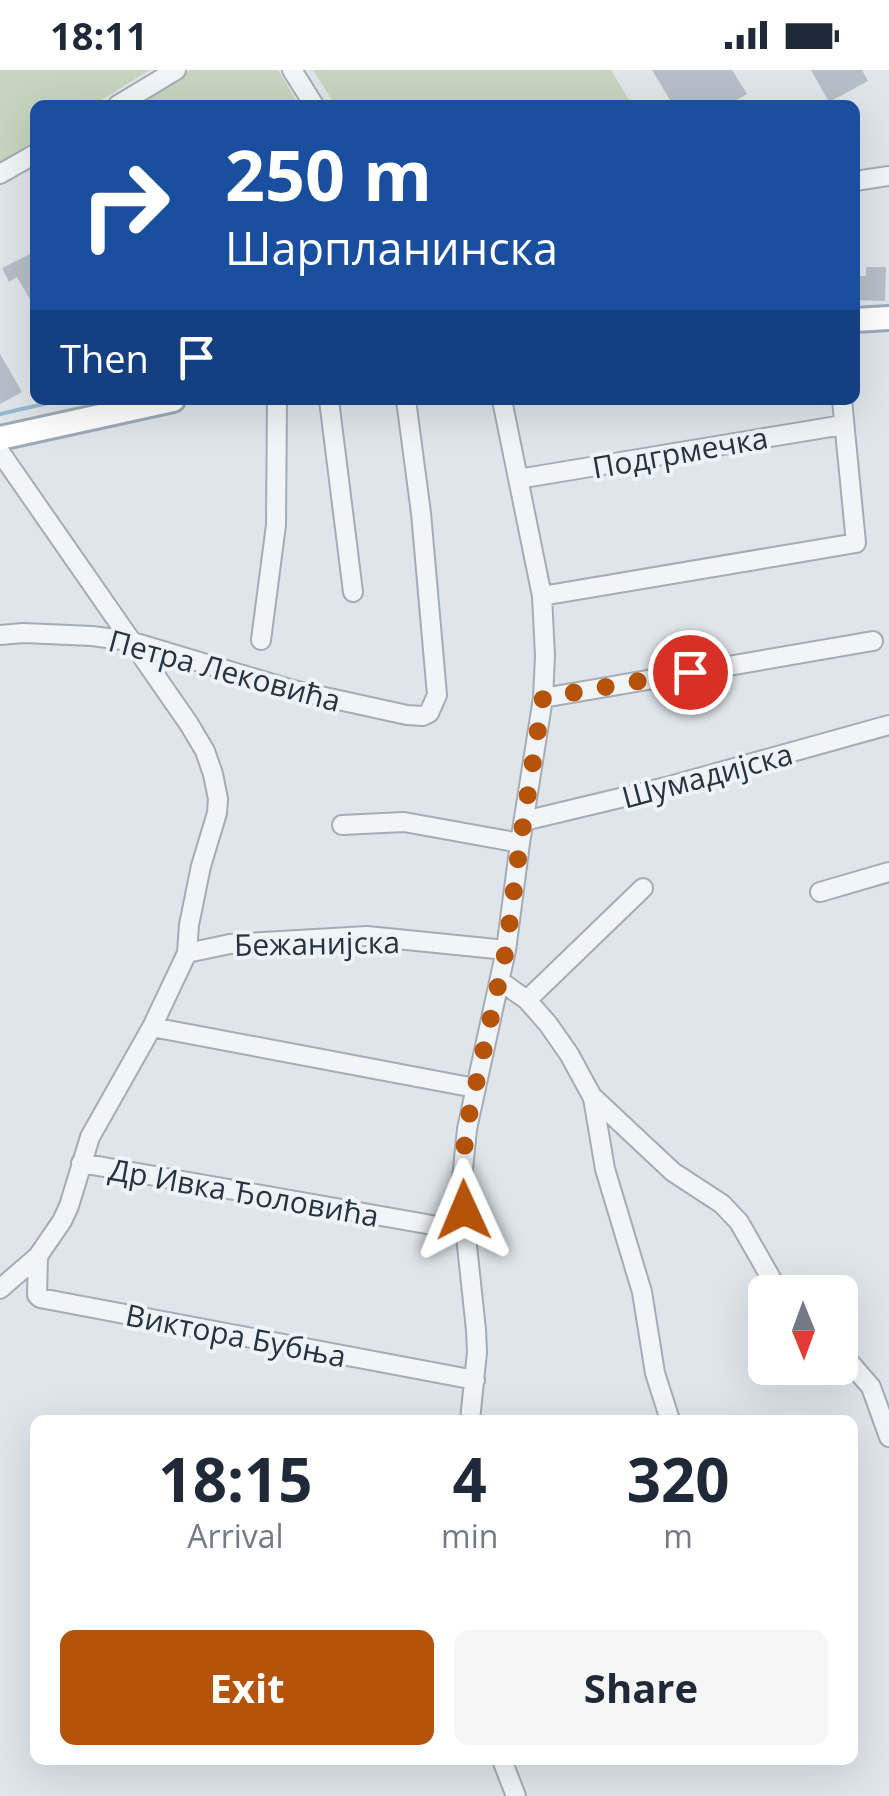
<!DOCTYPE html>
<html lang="en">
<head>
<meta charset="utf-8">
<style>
  :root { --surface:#fff; --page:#f6f6f7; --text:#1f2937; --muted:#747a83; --accent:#b45309 }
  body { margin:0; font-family:"Open Sans",sans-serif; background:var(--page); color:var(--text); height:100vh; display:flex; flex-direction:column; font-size:38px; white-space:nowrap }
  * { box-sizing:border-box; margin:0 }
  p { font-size:32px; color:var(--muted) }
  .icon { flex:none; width:55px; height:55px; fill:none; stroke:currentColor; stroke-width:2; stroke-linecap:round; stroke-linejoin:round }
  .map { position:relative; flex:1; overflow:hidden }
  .drawer { position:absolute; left:30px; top:1345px; width:828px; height:350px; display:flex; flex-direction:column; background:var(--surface); border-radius:15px; box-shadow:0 10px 40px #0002 }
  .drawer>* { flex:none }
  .hud { position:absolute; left:30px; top:30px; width:830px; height:305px; border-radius:15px; box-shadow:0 10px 40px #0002; background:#1a4fa0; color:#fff; overflow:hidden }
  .needle { width:65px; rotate:179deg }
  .buttons { position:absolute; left:748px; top:1205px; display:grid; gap:20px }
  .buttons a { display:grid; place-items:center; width:110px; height:110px; border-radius:15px; background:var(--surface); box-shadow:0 10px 40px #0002; font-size:50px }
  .pin { position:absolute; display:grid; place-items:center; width:85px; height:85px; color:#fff; margin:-42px; border:5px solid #fff; border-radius:50%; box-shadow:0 2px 10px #0007 }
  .me { position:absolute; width:110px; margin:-55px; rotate:359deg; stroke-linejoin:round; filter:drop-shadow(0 0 8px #0008) }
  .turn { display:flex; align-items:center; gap:35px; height:210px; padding:0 30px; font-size:45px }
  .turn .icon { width:130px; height:130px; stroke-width:2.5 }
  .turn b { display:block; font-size:70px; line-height:85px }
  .then { display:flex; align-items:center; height:95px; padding:0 30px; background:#0003; gap:20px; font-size:38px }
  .eta { display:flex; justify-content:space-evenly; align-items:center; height:170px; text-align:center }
  .eta b { font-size:60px; font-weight:700; line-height:70px }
  .action { display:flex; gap:20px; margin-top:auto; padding:20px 30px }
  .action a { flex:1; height:115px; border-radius:15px; background:var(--accent); color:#fff; font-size:40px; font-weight:700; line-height:115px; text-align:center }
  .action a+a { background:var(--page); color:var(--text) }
  .status { display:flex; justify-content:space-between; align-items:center; height:70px; padding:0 50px; background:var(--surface); direction:ltr }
  .status svg { height:28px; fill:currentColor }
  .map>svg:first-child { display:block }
  .green { fill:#c7d4bf }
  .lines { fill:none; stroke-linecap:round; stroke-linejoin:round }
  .stream { stroke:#97b8cd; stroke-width:4 }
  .building { fill:#b6bec7 }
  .minor-casing { stroke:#a4acb4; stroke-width:22 }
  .major-casing { stroke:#9daab7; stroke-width:28 }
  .minor { stroke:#f2f5f8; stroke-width:18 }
  .major { stroke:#fff; stroke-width:22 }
  .route { stroke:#b45309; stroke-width:18; stroke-dasharray:0 32.4 }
  .labels { text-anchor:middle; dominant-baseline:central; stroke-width:8; stroke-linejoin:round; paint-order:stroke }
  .street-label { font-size:30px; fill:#263442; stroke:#eff3f7 }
</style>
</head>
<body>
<div class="status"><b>18:11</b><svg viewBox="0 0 49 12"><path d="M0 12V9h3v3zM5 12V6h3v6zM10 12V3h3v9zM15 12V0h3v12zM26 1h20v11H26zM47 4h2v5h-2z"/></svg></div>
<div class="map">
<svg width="889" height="1726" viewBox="0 0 889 1726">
  <rect width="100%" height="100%" fill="#dfe5ea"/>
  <path class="green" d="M0 0H150L93 35H35V71L0 92Z
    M190 0H278L299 35H131Z
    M313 0H611L632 35H335Z"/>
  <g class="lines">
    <path class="stream" d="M0 344 61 330"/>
  </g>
  <path class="building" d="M652 0H732L747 24 728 35H673Z
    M811 0H862L868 11 829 32Z
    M30 184 35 193V238L17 207 9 212 2 198Z
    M866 197H886L885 231 855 230V206H866Z
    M0 284 22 322 0 334Z"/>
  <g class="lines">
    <defs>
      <path id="minor" d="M292 0 314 35
        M118 35 176 0
        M0 104 35 84
        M855 111 889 106
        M329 330 353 522
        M0 382 189 654 205 681 213 704 218 729 217 743 201 796 189 855 187 883 152 957 90 1067 69 1136 62 1151 38 1186 0 1219
        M518 409 843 355
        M542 526 856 473 842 330
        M0 565 23 563 92 566 130 571 293 620 407 645 423 646 429 643 437 625 421 443 406 330
        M261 570 276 455 277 330
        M543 628 873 571
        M524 751 666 717 889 655
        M342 755 404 752 520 773
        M820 822 889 802
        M187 883 230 874 367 866 506 880
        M500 911 527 930 548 954 569 984 593 1028 605 1099 642 1222 655 1303 670 1350
        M527 930 643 818
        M152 957 475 1018
        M594 1028 673 1102 722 1134 739 1152 779 1222
        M81 1093 466 1161
        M38 1186 37 1225 40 1228 475 1310
        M840 1281 871 1317 889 1367
        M470 1350 477 1282 476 1260 461 1119 467 1059 506 880 520 773 543 628 545 586 542 526 502 330
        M502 1690 516 1726"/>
      <path id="major" d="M855 250 889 248
        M0 368 173 330"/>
    </defs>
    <use href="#minor" class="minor-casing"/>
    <use href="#major" class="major-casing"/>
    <use href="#minor" class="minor"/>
    <use href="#major" class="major"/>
  </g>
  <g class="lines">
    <path class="route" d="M464 1140 461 1118 466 1059 506 880 520 774 543 628 690 602"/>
  </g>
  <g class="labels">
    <g class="street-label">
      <text transform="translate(680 382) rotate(-10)">Подгрмечка</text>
      <text transform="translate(225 600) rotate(15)">Петра Лековића</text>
      <text transform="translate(707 705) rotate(-15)">Шумадијска</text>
      <text transform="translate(317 873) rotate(-1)">Бежанијска</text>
      <text transform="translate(244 1122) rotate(10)">Др Ивка Ђоловића</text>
      <text transform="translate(236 1265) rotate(11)">Виктора Бубња</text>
    </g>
  </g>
</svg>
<div class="buttons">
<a><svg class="needle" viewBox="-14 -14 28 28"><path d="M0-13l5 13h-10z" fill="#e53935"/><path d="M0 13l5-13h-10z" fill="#747a83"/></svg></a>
</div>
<div class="pin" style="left:690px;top:602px;background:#d93025"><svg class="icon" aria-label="arrive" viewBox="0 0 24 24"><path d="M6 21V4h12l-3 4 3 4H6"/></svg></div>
<svg class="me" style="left:464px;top:1140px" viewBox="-20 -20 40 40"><path d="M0-17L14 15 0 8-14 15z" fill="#b45309" stroke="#fff" stroke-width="4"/></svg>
<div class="hud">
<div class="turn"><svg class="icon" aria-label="right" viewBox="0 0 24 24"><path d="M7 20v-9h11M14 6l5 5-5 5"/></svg><div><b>250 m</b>Шарпланинска</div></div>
<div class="then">Then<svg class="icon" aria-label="arrive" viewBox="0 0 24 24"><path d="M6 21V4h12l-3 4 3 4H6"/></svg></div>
</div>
<section class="drawer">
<div class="eta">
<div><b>18:15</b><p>Arrival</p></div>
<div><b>4</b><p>min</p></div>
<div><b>320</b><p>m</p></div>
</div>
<div class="action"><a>Exit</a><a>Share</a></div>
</section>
</div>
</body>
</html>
